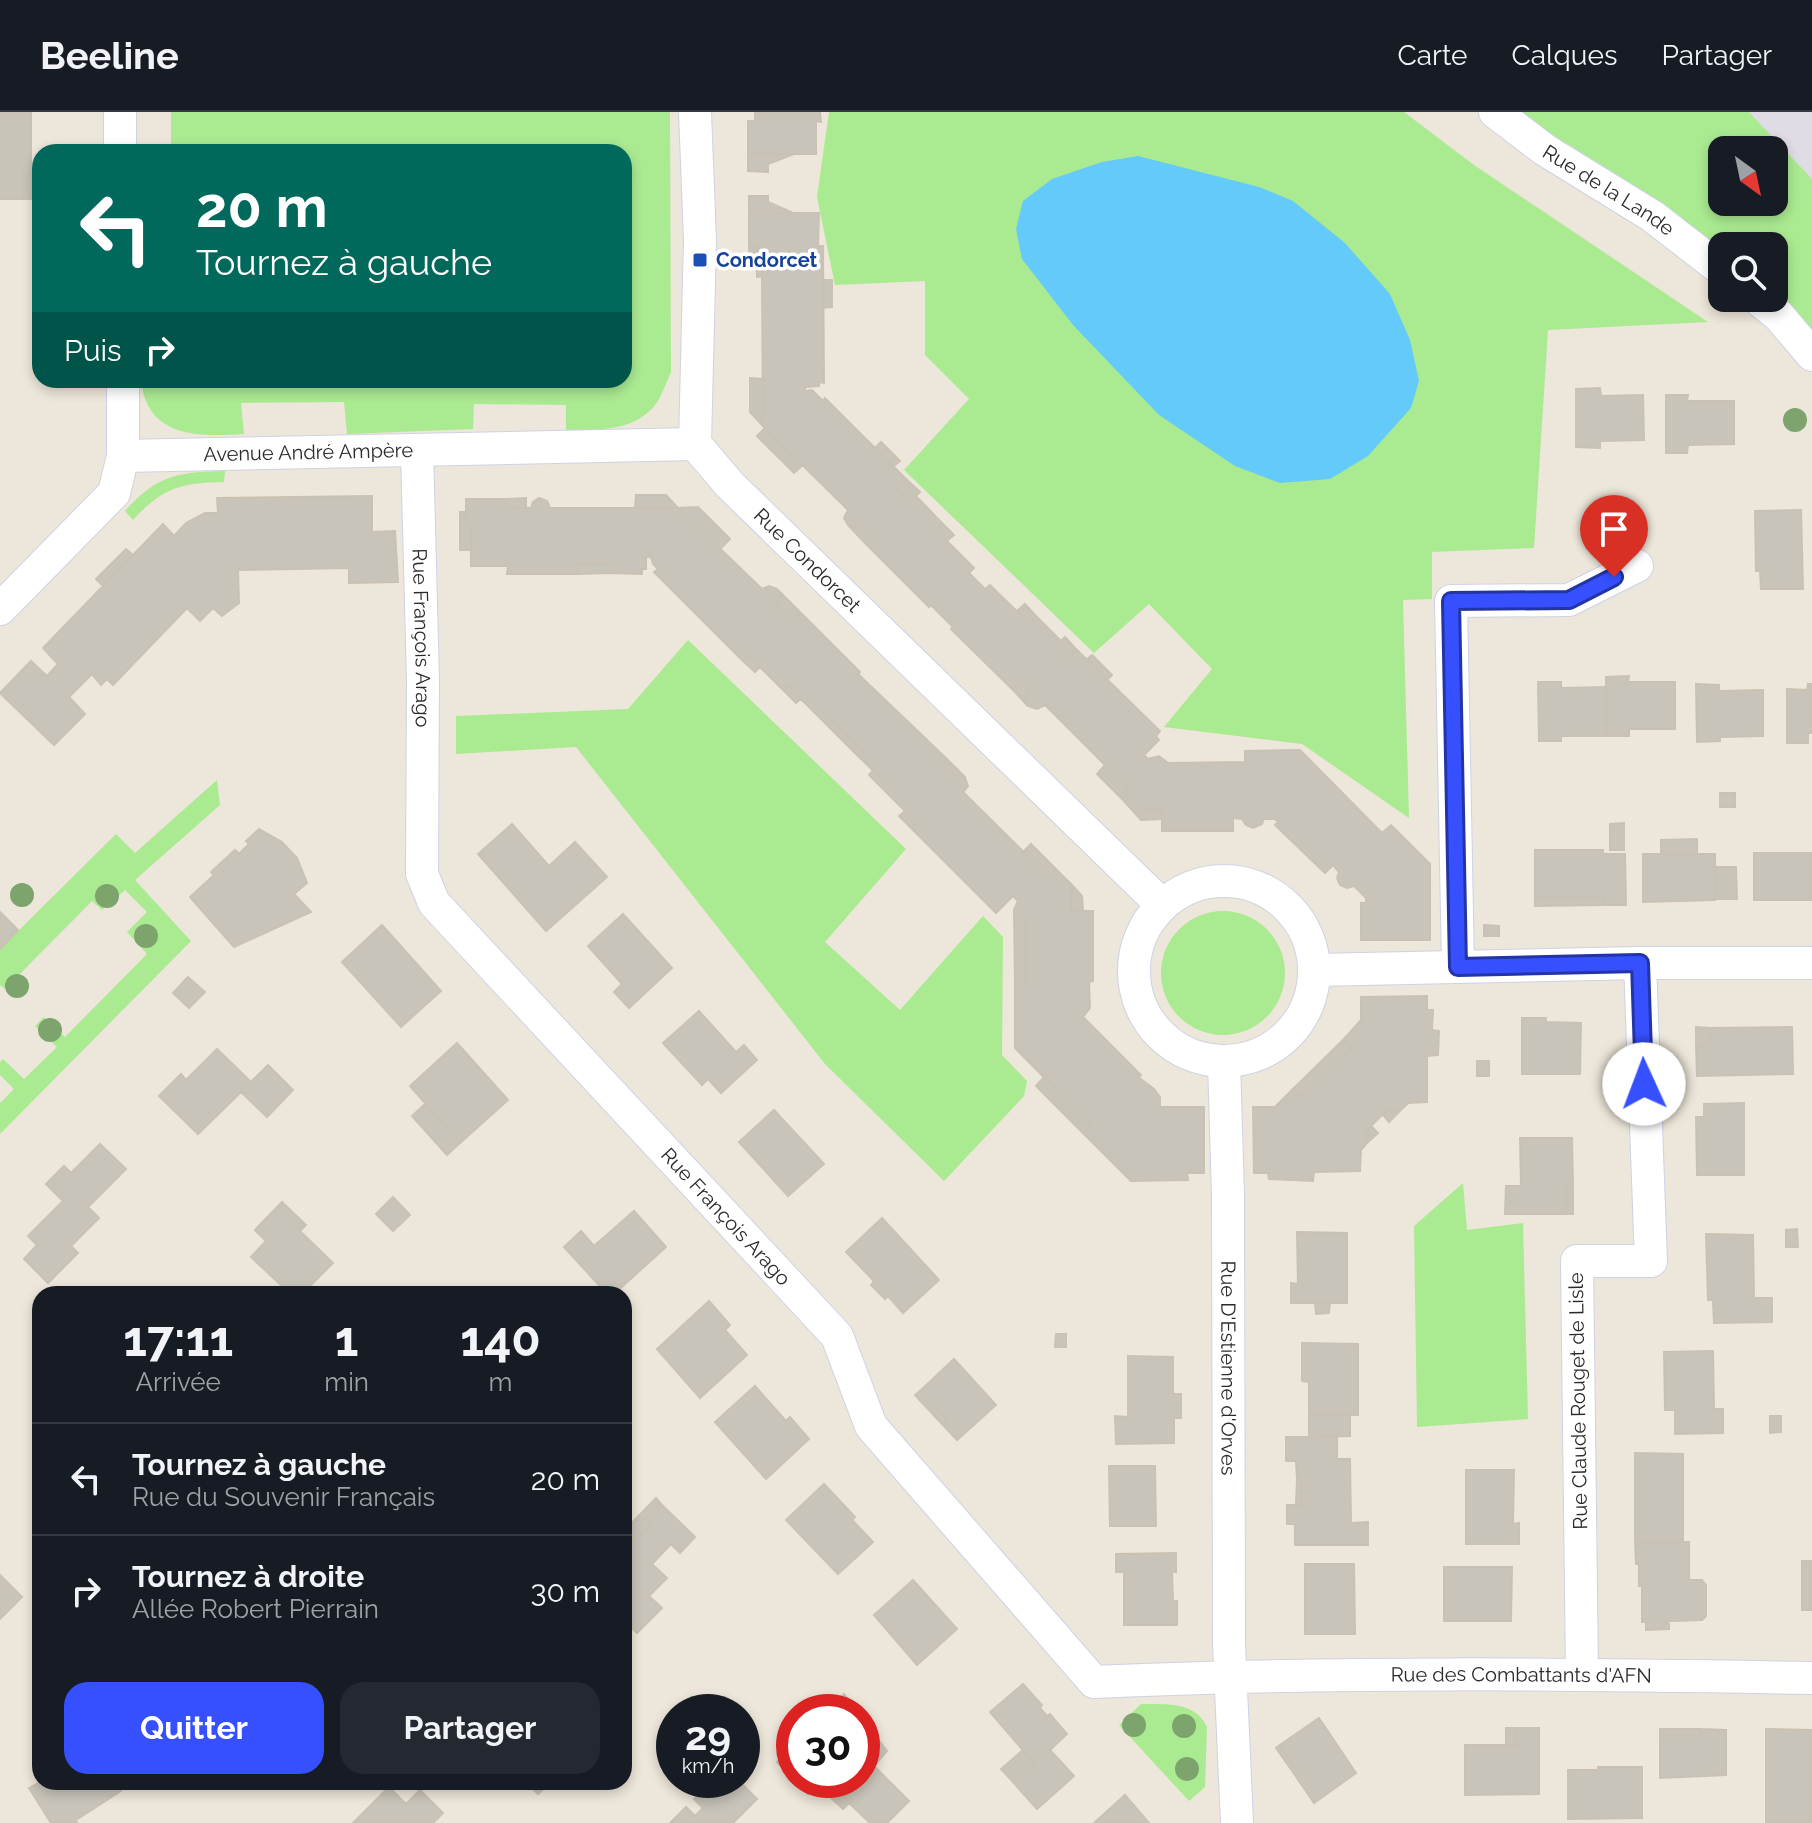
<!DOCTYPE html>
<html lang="fr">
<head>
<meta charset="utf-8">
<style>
  :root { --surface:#171b24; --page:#242831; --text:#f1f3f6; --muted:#9ea1a6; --line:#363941; --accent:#3650ff }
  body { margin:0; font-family:Raleway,sans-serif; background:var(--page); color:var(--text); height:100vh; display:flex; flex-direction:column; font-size:30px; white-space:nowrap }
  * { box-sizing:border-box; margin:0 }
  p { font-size:26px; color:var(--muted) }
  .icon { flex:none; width:44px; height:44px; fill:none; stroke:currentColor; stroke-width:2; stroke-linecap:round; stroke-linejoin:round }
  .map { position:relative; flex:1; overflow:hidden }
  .side { position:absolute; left:32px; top:1174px; width:600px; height:504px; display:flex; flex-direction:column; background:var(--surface); border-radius:24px; box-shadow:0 4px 12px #0003 }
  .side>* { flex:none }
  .hud { position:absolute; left:32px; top:32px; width:600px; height:244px; border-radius:24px; box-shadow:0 4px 12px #0003; background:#00695c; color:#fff; overflow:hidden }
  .needle { width:52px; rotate:147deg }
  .fabs { position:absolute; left:1708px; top:24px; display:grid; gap:16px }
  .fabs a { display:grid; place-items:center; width:80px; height:80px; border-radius:16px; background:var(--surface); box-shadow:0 4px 12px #0003; font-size:40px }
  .speed { position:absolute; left:656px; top:1582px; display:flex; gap:16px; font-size:40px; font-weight:700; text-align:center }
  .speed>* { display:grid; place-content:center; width:104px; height:104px; border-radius:50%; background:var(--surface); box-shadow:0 4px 12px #0003; line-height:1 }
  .speed small { font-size:20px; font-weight:400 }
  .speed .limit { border:12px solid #d22; background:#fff; color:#111 }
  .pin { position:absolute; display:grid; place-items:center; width:68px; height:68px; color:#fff; margin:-82px -34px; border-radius:50% 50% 50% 0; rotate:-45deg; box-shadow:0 0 8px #0007 }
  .pin .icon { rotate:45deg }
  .me { position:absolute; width:88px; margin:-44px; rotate:358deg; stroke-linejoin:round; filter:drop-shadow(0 0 6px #0008) }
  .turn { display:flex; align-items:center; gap:28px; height:168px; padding:0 32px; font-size:36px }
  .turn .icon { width:104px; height:104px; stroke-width:2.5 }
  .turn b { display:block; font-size:56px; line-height:68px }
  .then { display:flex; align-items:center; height:76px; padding:0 32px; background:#0003; gap:16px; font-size:30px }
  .eta { display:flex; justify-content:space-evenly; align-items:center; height:136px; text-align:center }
  .eta b { font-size:48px; font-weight:700; line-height:56px }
  .button { display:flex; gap:16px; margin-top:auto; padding:16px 32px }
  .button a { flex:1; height:92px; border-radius:24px; background:var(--accent); color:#fff; font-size:32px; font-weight:700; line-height:92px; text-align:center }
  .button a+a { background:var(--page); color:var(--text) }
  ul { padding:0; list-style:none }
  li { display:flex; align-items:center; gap:24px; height:112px; padding:0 32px; border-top:2px solid var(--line) }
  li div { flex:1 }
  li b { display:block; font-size:30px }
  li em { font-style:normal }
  header { display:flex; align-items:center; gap:48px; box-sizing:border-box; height:112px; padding:0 40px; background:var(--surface); border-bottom:2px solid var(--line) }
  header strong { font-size:38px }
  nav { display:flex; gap:44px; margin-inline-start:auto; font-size:28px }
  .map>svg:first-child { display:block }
  .industrial { fill:#dfdce5 }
  .green { fill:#aaea91; fill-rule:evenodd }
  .water { fill:#63cafa }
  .building { fill:#c8c4b9; stroke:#c9c2b4; stroke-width:2 }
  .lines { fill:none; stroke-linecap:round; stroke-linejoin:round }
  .minor-casing { stroke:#cfd2e4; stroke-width:34 }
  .minor { stroke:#fff; stroke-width:32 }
  .tree { fill:#7da46d }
  .route-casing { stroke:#2334a6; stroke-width:20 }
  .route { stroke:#3650ff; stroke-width:14 }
  .transit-dot { fill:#1a4fb4; stroke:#fff; stroke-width:3 }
  .labels { text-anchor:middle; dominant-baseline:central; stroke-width:7; stroke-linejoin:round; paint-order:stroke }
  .street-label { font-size:20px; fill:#2a2a2a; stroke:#fff }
  .transit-label { font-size:20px; font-weight:bold; fill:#164399; stroke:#fff; text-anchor:start }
</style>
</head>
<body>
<header>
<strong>Beeline</strong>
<nav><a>Carte</a><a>Calques</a><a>Partager</a></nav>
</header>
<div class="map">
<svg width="1812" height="1711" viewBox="0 0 1812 1711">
  <rect width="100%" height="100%" fill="#ede6da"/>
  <path class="industrial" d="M1749 0H1812V67Z"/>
  <path class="green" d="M171 0H670L671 260C667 269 663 280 658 289 637 320 599 318 566 318V293L474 292 473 317 347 322 344 290 241 291 244 322C199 325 147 326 141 268H624V40H171Z
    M829 0H1404L1474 53 1708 210 1548 218 1534 436 1432 440V487L1403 488 1409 706 1302 632 1164 615 1212 557 1149 492 1094 541 904 358 969 287 925 243V169L835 173 817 85Z
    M1516 0H1749L1812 67V226L1774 186V134H1722V138L1668 95ZM1722 38H1774V90H1722Z
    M225 359 224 370C181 371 163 375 133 408L125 399C157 363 178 360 225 359Z
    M688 528 906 737 825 830 900 898 983 804 1003 825 1002 943 1027 969 1024 984 944 1069 825 952 576 635 456 642V604L628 597Z
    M217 668 220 693 135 768 191 829 0 1022V991L14 977 0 963V950L3 947 24 967 57 935 35 914 44 905 65 925 147 842 127 820 147 800 125 778 102 798 92 789 5 877 0 873V837L116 722 135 741Z
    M1161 861a62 62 0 1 1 124 0a62 62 0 1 1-124 0Z
    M1463 1071 1467 1118 1523 1111 1528 1307 1417 1315 1414 1114Z
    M1141 1592C1164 1592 1196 1589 1207 1615L1205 1675 1189 1689 1119 1613Z"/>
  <path class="water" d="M1138 44 1259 75 1293 89 1345 131 1390 182 1410 228 1419 269 1411 296 1368 344 1330 367 1280 371 1235 354 1159 303 1073 213 1022 147 1016 117 1023 89 1052 67 1102 50Z"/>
  <path class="building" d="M0 0H31V87H0Z
    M755 0H820L821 10 816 9V42H748V9H755Z
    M748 42H794L768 52V60L748 59Z
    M749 84H768V90L793 101H749Z
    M749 101H819L818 134H823L824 271 819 270V274L805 275V279L812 278 823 289 825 286 907 368 897 378 909 390 916 384 942 411 936 418 974 456 969 461 985 477 990 473 1029 511 1036 504 1061 529 1054 535 1066 548 1076 537 1160 619 1156 624 1159 628 1144 643 1148 647 1159 644 1168 651 1245 650V639L1300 638 1382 721 1391 713 1430 752V828H1361V791H1366V786L1354 774 1347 776 1340 773 1337 766 1339 760 1333 753 1325 761 1275 713 1278 710 1275 707H1264L1262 712 1253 716 1246 713 1242 707 1233 706V719H1162V697L1132 698 1122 687 1130 678 1045 593 1037 597 1028 594 1025 586 1030 579 1021 569 1013 578 951 517 953 515 931 493 929 495 866 432 874 424 863 412 856 416 848 413 844 406 848 398 763 314 762 164 757 165V134H749Z
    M749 134H757V156H749Z
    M823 168H832V195L823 196Z
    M750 266 763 267V314L750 300Z
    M1600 276 1601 284 1643 283 1644 328 1600 329V336L1576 335V277Z
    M1666 283H1688L1687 289H1734V332L1688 333 1687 341H1666Z
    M765 316 803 353 794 361 757 324Z
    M881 330 900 349 894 354 875 336Z
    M907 368 920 380 909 390 897 378Z
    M636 383H666L678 396H635Z
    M372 384V420L395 419 398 470 349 471V456L238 458 239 491 222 504 213 496 200 509 187 496 113 573 107 567 101 573 92 562 69 585 85 602 54 633 0 581 31 549 47 564 58 552 43 536 163 412 174 424 186 411 205 401H218L217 386Z
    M526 386V396H506V387Z
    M539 386 547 389 550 396H678L762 477 769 474 777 477 780 485 776 492 793 509 801 501 860 560 858 562 947 647 939 655 950 666 957 663 965 666 968 674 963 680 1048 764 1056 757 1072 773 1071 799H1093V869L1089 870 1090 896 1083 905 1141 963 1138 965 1154 977 1160 985V995H1204V1061H1187L1188 1068 1131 1069 1083 1021 1091 1013 1015 936V872H1026V807L1014 798 1018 789 1013 784 996 801 911 716 917 711 881 675 885 670 860 646 864 641 833 610 828 614 788 574 784 579 748 543 743 549 654 460 658 457 653 452 651 445H646V457H642V462L610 461 611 452H577V462H507L508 454H471V411H466V387H506V396H531L533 390Z
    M698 395 730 427 720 437 678 396Z
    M1801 398 1803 477H1761L1760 459H1756L1755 399Z
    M460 400H466V411H471V438H460Z
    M942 411 954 423 947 429 936 418Z
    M863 412 874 424 866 432 848 413 856 416Z
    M126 437 133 443 103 474 96 467Z
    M577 452H611L610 461 577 462Z
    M777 477 801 501 793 509 776 492 780 485Z
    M1025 492 1036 504 1029 511 1017 499Z
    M1065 525 1076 537 1066 548 1054 535Z
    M748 543 760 555 755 560 743 549Z
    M1092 543 1112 563 1107 568 1087 547Z
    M1629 564 1628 570H1675V617H1629V624H1606V565Z
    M1021 569 1030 579 1025 586 1028 594 1013 578Z
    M1538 570H1561V576L1606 575V624H1561V629H1539Z
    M1696 572 1719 573V579L1763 578V624L1720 625V629L1697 630Z
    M1808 572H1812V621H1808V631H1787V577L1807 578Z
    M788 574 801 587 796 591 784 579Z
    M833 610 864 641 860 646 828 614Z
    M947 647 965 665V666L957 663 950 666 939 655Z
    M1105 653 1130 678 1122 687 1097 662Z
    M873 658 885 670 881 675 869 663Z
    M1720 681H1735V695H1720Z
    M1162 697V707L1141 708 1132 698Z
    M905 699 917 711 911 716 899 704Z
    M1624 711V738H1610V712Z
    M512 712 549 754 575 730 607 765 546 819 478 742Z
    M259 717 282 730 297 746 307 771 294 782 311 800 234 835 190 785 214 763 211 760 235 738 239 742 249 732 246 729Z
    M1697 727V742H1661V728Z
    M1031 732 1056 757 1048 764 1023 740Z
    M1535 738H1603V742H1625L1626 793H1604V786H1535Z
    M1754 741H1812V788H1754Z
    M1643 742H1715V788L1643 790Z
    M1715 755H1736L1737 787H1715Z
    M1072 773 1082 784 1083 799H1071Z
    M1535 786H1604V793L1535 794Z
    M1014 798 1026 807V872H1015Z
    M0 800 18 818 0 837Z
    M623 802 672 856 629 896 614 880 622 872 588 834Z
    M382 813 441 879 401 915 342 850Z
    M1484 813 1499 814V824H1484Z
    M188 865 205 880 189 896 173 881Z
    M1427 884V898H1433L1432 918 1439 919 1438 943 1427 944V990L1408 991 1401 998 1398 996 1393 1001 1389 996 1371 1014 1366 1020 1369 1024 1365 1029 1366 1032 1361 1038 1360 1059 1314 1060 1313 1069 1269 1067 1268 1061H1254L1253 995H1275L1294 976 1301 984 1351 936 1343 928 1361 908V885Z
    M699 899 736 940 744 933 757 948 721 981 708 967 702 973 663 931Z
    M1522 906H1546V910L1581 911 1580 962H1522Z
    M1696 915 1710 916V935L1696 934Z
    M1792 915 1793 962 1697 964 1696 934 1710 935V916Z
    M1343 928 1351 936 1301 984 1294 976Z
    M457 931 508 988 460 1031 410 974Z
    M217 937 251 970 268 953 293 978 267 1005 241 980 198 1022 159 984 181 962 186 968Z
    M1477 949H1489V964H1477Z
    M1044 965 1091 1013 1083 1021 1036 974Z
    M1744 991V1063H1697L1696 1005H1704V992Z
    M425 992 460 1031 447 1043 412 1004Z
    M1389 996 1393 1001 1398 996 1401 998 1389 1010 1383 1003Z
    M774 998 824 1052 788 1084 739 1030Z
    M1371 1014 1378 1021 1366 1032 1365 1029 1369 1024 1366 1020Z
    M1520 1026H1572L1573 1074H1566L1567 1102H1505L1506 1074H1521Z
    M100 1032 126 1057 88 1095 99 1106 71 1134 78 1141 48 1171 24 1147 37 1133 28 1124 63 1089 46 1072 64 1054 71 1061Z
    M1566 1074H1573V1102H1567Z
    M393 1085 410 1103 393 1119 376 1102Z
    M282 1090 306 1113 300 1119 333 1151 302 1182H278L284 1176 251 1145 266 1129 255 1118Z
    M634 1099 666 1135 614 1182H607L564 1135 581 1119 594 1134Z
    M882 1106 939 1168 903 1201 888 1184 885 1187 871 1173 874 1169 846 1140Z
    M1797 1117 1798 1135H1786V1118Z
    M1297 1120 1347 1121V1191H1291V1171L1298 1172Z
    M1706 1122 1753 1123 1754 1186H1772V1210L1714 1211 1713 1188H1708Z
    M709 1189 730 1213 725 1218 747 1243 700 1286 657 1237Z
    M1315 1191H1330L1329 1201 1316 1202Z
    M1056 1222H1066V1235H1055Z
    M1302 1231 1358 1232V1303H1309V1270L1302 1269Z
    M1713 1239 1714 1297H1723V1321L1675 1322V1298H1665L1664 1240Z
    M1128 1244 1173 1245V1282H1181V1306H1174V1331L1116 1332 1115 1304 1128 1305Z
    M954 1247 996 1293 957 1328 942 1312 947 1307 921 1278Z
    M755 1274 786 1309 790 1305 809 1327 766 1367 715 1310Z
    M921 1278 947 1307 942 1312 915 1283Z
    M1309 1303H1350V1324L1309 1325Z
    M1770 1304H1781V1320L1770 1321Z
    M1286 1325H1337V1347H1350L1351 1411 1368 1410V1433H1295V1412H1287V1393H1302L1301 1367H1297L1296 1349H1286Z
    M1635 1341 1683 1342V1430H1635Z
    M1109 1354H1155L1156 1414H1110Z
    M1466 1358H1514L1513 1412 1519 1411V1432H1466Z
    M1297 1367H1301L1302 1393H1296Z
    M824 1372 855 1405 852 1408 873 1430 838 1462 786 1408Z
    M656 1386 661 1392 645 1407 651 1413 634 1431 624 1419Z
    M661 1392 695 1425 680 1441 671 1432 652 1452 667 1466 649 1484 662 1496 637 1521 624 1508V1422L634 1431 651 1413 645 1407Z
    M1635 1430H1689V1468H1702L1706 1473V1504L1702 1508 1642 1510V1474H1639V1452H1636Z
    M1176 1441V1460H1172L1173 1489H1177V1513H1124V1460H1116V1442Z
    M1802 1449H1812V1498H1802Z
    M1305 1452H1354L1355 1522H1305Z
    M1444 1455H1512L1511 1509H1444Z
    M0 1463 22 1485 0 1507Z
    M913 1468 957 1517 917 1553 874 1503Z
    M1646 1510H1669V1517L1646 1518Z
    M1023 1572 1042 1593 1040 1596 1047 1604 1050 1602 1067 1622 1050 1638 1074 1664 1037 1697 1013 1670 1034 1651 990 1600Z
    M844 1582 858 1600H826Z
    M862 1606 887 1639 874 1654 909 1689 887 1711H870L849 1691 843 1697 829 1684 836 1676 829 1668H862Z
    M1319 1606 1356 1661 1314 1691 1297 1666 1300 1663 1280 1633Z
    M1506 1616H1516V1633L1506 1634Z
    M1516 1616H1539V1682L1465 1683V1633H1516Z
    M1660 1617H1701L1702 1624H1660Z
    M1701 1617 1726 1618V1663L1660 1666V1624H1702Z
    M1766 1617 1812 1618V1711H1766Z
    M794 1633V1667L777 1650Z
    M1280 1633 1300 1663 1297 1666 1276 1636Z
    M1023 1638 1034 1651 1013 1670 1001 1657Z
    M1598 1655H1642V1706L1568 1707V1658H1598Z
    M713 1668H738L757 1687 733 1711H670L686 1695 695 1704 703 1696 694 1687Z
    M795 1668H822L808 1682Z
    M40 1670H131L120 1677 121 1679 76 1708 77 1711H51L29 1676Z
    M526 1670H551L538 1682Z
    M389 1675 406 1692 420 1678 443 1701 433 1711H353Z
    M1125 1683 1149 1711H1094Z"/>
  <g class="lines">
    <defs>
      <g id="minor">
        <path d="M120 0V40"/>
        <path id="s1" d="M695 0 700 128 695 332 730 373 1162 793"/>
        <path id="s2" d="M1495 0 1545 38 1652 104 1722 158"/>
        <path d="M1757 186 1779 204 1812 243"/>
        <path d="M123 268V344"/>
        <path id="s3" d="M417 338 423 568 422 762 434 791 837 1224 871 1314 1094 1570C1334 1559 1573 1562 1812 1566"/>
        <path id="s4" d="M0 497 114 381 123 344 695 332"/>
        <circle cx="1224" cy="859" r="90"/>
        <path d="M1458 855 1451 489 1569 488 1637 454"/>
        <path d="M1315 858 1640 851H1812"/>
        <path id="s5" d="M1224 950 1228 1083 1229 1532 1237 1711"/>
        <path d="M1582 1562 1577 1149H1651L1640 851"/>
      </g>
    </defs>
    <use href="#minor" class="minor-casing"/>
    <use href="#minor" class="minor"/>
  </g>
  <g class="tree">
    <circle cx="1795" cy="308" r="12"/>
    <circle cx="22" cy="783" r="12"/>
    <circle cx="107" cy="784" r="12"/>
    <circle cx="146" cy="824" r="12"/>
    <circle cx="17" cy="874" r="12"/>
    <circle cx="50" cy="918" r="12"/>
    <circle cx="1134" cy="1613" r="12"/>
    <circle cx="1184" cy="1614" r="12"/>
    <circle cx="1187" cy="1657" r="12"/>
  </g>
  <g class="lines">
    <defs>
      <path id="route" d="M1614 465 1569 488 1451 489 1458 855 1640 851 1644 972"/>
    </defs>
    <use href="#route" class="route-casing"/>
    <use href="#route" class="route"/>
  </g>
  <rect class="transit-dot" x="692" y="140" width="16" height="16" rx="4"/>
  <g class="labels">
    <g class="street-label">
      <text stroke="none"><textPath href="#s2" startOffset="138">Rue de la Lande</textPath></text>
      <text stroke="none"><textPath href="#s4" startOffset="386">Avenue André Ampère</textPath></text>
      <text stroke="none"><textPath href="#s1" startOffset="494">Rue Condorcet</textPath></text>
      <text stroke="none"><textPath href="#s3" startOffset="188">Rue François Arago</textPath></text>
      <text stroke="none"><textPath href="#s3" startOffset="884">Rue François Arago</textPath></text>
      <text stroke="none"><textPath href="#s5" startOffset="306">Rue D'Estienne d'Orves</textPath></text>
      <text transform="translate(1578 1289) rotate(-91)">Rue Claude Rouget de Lisle</text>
      <text stroke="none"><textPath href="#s3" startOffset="1910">Rue des Combattants d'AFN</textPath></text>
    </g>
    <g class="transit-label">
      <text x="716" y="148">Condorcet</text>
    </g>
  </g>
</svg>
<div class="fabs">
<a><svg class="needle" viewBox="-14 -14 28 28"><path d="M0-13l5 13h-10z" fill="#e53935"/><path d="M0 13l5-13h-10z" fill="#9ea1a6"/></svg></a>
<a><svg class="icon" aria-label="search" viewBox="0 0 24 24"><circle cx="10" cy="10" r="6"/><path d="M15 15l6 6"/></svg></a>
</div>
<div class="speed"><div>29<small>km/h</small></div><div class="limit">30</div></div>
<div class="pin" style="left:1614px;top:465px;background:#d93025"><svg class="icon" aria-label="arrive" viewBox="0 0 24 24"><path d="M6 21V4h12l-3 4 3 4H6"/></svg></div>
<svg class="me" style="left:1644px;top:972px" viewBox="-20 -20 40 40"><circle r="19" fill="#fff"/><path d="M0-13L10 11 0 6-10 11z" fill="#3650ff"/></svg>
<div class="hud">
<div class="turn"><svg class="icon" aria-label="left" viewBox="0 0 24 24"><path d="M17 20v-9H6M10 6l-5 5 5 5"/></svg><div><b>20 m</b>Tournez à gauche</div></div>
<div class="then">Puis<svg class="icon" aria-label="right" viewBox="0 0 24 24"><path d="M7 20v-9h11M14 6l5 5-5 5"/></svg></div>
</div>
<section class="side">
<div class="eta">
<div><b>17:11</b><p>Arrivée</p></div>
<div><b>1</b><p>min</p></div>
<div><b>140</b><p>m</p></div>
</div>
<ul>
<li><svg class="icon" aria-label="left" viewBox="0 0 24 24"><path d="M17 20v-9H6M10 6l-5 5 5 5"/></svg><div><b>Tournez à gauche</b><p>Rue du Souvenir Français</p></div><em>20 m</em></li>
<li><svg class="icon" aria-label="right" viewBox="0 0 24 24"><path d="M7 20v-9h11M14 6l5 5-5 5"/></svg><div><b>Tournez à droite</b><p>Allée Robert Pierrain</p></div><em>30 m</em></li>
</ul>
<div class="button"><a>Quitter</a><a>Partager</a></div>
</section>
</div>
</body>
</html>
